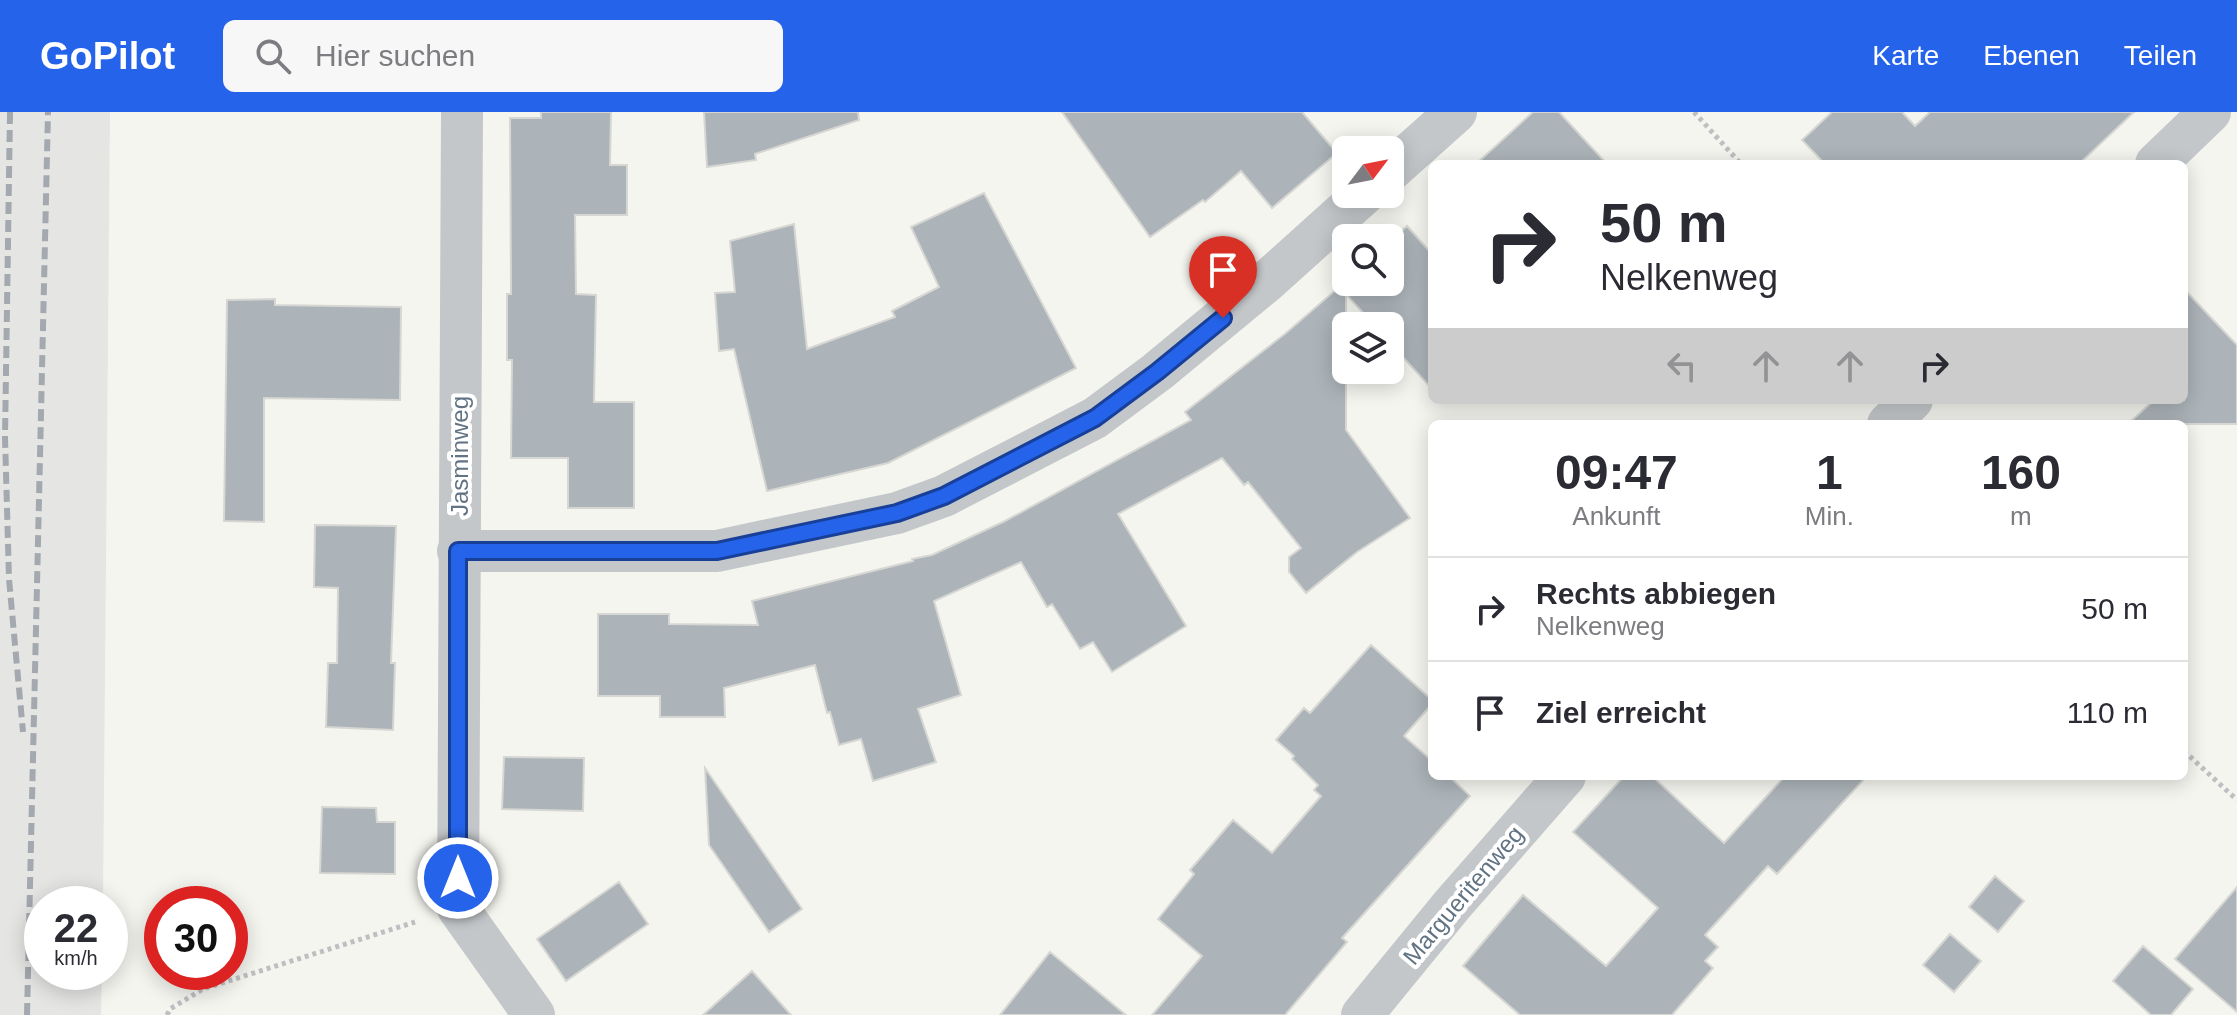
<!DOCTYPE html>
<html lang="de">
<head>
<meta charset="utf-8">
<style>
  :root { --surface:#fff; --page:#f7f7f7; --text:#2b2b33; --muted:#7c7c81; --line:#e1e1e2; --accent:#2563eb }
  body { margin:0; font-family:Helvetica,sans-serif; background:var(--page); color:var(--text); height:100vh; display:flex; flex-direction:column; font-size:30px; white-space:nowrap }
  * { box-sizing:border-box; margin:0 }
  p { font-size:26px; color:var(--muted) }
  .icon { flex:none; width:44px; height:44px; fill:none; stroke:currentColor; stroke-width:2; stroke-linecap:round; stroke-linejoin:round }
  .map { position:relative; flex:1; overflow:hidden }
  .sheet { position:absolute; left:1428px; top:308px; width:760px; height:360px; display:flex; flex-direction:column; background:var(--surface); border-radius:12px; box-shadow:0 4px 20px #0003 }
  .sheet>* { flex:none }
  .hud { position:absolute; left:1428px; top:48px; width:760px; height:244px; border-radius:12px; box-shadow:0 4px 20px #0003; background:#fff; color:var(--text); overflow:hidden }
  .needle { width:52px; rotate:58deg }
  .tools { position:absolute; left:1332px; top:24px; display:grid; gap:16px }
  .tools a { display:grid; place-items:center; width:72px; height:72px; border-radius:12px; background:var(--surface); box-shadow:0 4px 20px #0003; font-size:40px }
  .speed { position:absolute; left:24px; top:774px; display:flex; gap:16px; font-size:40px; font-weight:700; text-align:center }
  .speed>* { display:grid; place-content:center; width:104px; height:104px; border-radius:50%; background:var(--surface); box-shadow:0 4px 20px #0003; line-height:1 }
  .speed small { font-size:20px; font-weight:400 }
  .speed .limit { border:12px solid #d22; background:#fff; color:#111 }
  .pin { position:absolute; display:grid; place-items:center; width:68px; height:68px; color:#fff; margin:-82px -34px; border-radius:50% 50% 50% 0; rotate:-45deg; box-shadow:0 0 8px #0007 }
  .pin .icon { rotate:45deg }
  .me { position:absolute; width:88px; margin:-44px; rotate:0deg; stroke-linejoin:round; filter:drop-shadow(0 0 6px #0008) }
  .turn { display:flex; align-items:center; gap:28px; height:168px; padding:0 40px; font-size:36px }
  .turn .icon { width:104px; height:104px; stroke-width:2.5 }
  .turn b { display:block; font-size:56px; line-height:68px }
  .lanes { display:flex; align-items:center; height:76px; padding:0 40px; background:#0003; justify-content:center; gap:40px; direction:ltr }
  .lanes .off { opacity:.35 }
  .eta { display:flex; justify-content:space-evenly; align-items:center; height:136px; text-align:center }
  .eta b { font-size:48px; font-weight:700; line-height:56px }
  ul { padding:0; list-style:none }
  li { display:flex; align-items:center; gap:24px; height:104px; padding:0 40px; border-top:2px solid var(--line) }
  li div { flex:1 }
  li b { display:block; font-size:30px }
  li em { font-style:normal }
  header { display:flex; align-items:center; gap:48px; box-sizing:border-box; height:112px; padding:0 40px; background:var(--accent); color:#fff }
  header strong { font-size:38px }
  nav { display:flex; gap:44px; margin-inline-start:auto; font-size:28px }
  .search { width:560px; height:72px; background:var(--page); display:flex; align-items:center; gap:20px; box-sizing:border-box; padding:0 28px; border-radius:12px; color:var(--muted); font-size:30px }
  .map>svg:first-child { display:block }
  .built { fill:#e5e6e4 }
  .building { fill:#acb4b9; stroke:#d6d6d3; stroke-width:2 }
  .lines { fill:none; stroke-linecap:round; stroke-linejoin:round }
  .path { stroke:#bdbfc1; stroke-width:5; stroke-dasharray:4 4; stroke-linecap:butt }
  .minor { stroke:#c4c7ca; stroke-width:42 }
  .rail { stroke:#a3a9af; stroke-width:6; stroke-dasharray:12 6; stroke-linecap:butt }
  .route-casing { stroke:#184099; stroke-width:20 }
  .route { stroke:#2563eb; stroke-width:14 }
  .labels { text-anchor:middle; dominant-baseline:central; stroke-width:8; stroke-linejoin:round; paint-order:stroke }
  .street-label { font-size:24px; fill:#627483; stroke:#fff }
</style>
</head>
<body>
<header>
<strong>GoPilot</strong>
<div class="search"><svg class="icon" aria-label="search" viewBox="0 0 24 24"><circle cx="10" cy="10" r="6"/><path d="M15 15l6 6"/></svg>Hier suchen</div>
<nav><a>Karte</a><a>Ebenen</a><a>Teilen</a></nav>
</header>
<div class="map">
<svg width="2237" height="903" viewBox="0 0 2237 903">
  <rect width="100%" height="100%" fill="#f5f5f0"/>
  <path class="built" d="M0 0H110L103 792H42V860H102L101 903H0Z"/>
  <path class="building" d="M541 0H611L610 53H627V103H575L576 182 596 183 594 290H634V396H568V346H511L512 248H507V182H511L510 6H541Z
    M704 0H858L859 8 755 42 756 48 707 55Z
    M1062 0H1302L1337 41 1272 96 1241 59 1205 90 1203 88 1150 125Z
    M1533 0H1559L1607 52H1476Z
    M1832 0H1902L1915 14 1930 0H2134L2079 52H1825L1802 28Z
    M984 81 1076 256 888 351 767 379 734 237 719 239 715 181 735 180 730 129 794 112 807 237 895 205 892 199 939 175 911 115Z
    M1407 114 1432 142V277L1390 231V214H1375L1346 182V318L1410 406 1357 440 1306 481 1289 460V445L1301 436 1248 370 1244 373 1222 346 1118 402 1186 514 1112 560 1093 530 1080 537 1052 492 1047 495 1021 450 934 489 961 583 918 597 936 650 873 669 861 627 839 633 830 600 827 601 815 553 724 576 725 605H660V584H598V502H669V512L758 513 752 489 913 449 912 447 932 443 1005 409 1191 308 1185 300 1286 221 1346 169 1390 170V129Z
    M2184 177 2237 233V312H2128L2154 288H2184Z
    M275 187V193L401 195 400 288 264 286V410L224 409 227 188Z
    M315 413 396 414 391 551H395L393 618 326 615 328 551H337L338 476 314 475Z
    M1371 533 1432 588V592L1404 624 1432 649V664H1449L1470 684 1342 826 1347 830 1285 903H1152L1202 844 1158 807 1194 762 1190 758 1233 708 1272 741 1321 684 1314 678 1318 673 1292 647 1294 644 1276 628 1304 596 1310 601Z
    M504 645 584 646 583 699 502 697Z
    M705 656 802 797 769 820 709 733Z
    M1624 664H1652L1724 731 1785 664H1867L1777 762 1768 754 1705 823 1718 835 1705 849 1713 856 1672 903H1520L1463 854 1523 783 1606 854 1658 796 1573 720Z
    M322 695 376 696 377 710H395V762L320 761Z
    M1995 764 2024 789 1998 820 1969 795Z
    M619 770 648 812 566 869 537 827Z
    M2237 775V900L2175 847Z
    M1950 822 1981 849 1954 880 1923 853Z
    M2143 834 2193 877 2171 903H2151L2113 869Z
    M1050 840 1085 869 1126 903H1000Z
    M752 859 791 903H703Z"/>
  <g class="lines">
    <path class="path" d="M1694 0 1741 52
      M2184 639 2237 688
      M167 903 170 897 203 877 415 810"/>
    <path class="minor" d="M462 0 458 796 534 903
      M2156 52 2210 0
      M1390 59 1456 0
      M1888 312 1912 288
      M458 439H717L897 401 944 384 1095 306 1157 260 1266 170 1364 82
      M1362 903 1452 793 1565 664"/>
    <path class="rail" d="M10 0 5 325 9 467 23 620
      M27 903 48 0"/>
  </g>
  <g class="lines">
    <defs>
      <path id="route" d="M458 766V439H717L897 401 944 384 1095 306 1157 260 1223 206"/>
    </defs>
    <use href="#route" class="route-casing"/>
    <use href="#route" class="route"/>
  </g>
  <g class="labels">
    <g class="street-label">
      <text transform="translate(459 344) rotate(-90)">Jasminweg</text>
      <text transform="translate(1463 783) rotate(-50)">Margueritenweg</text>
    </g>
  </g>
</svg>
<div class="tools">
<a><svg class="needle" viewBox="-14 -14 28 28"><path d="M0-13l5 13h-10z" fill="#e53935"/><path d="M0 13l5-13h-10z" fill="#7c7c81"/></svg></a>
<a><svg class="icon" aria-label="search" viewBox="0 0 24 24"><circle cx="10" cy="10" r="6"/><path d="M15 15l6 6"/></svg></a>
<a><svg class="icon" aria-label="layers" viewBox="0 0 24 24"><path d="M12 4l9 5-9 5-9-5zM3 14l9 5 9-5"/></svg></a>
</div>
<div class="speed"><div>22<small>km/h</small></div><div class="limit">30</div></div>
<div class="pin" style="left:1223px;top:206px;background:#d93025"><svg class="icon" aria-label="arrive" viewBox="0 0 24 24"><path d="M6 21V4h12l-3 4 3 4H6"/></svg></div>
<svg class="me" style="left:458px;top:766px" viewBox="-20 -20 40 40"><circle r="17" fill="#2563eb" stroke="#fff" stroke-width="3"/><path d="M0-11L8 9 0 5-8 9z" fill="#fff"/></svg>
<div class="hud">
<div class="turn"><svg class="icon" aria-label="right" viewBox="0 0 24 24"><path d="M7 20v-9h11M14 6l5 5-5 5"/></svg><div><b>50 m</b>Nelkenweg</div></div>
<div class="lanes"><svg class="icon off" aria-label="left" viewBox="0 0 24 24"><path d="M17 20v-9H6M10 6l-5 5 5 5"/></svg><svg class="icon off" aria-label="ahead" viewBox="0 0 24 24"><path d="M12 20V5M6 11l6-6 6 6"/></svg><svg class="icon off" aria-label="ahead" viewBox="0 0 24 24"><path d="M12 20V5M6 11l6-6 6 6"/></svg><svg class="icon" aria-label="right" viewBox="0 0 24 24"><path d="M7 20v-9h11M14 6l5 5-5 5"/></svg></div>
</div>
<section class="sheet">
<div class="eta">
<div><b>09:47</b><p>Ankunft</p></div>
<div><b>1</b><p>Min.</p></div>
<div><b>160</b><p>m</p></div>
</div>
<ul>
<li><svg class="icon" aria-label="right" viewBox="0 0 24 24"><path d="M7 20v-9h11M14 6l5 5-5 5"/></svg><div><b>Rechts abbiegen</b><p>Nelkenweg</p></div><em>50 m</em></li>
<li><svg class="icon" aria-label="arrive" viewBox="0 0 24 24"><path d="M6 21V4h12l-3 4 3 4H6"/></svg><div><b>Ziel erreicht</b></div><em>110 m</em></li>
</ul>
</section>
</div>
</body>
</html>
